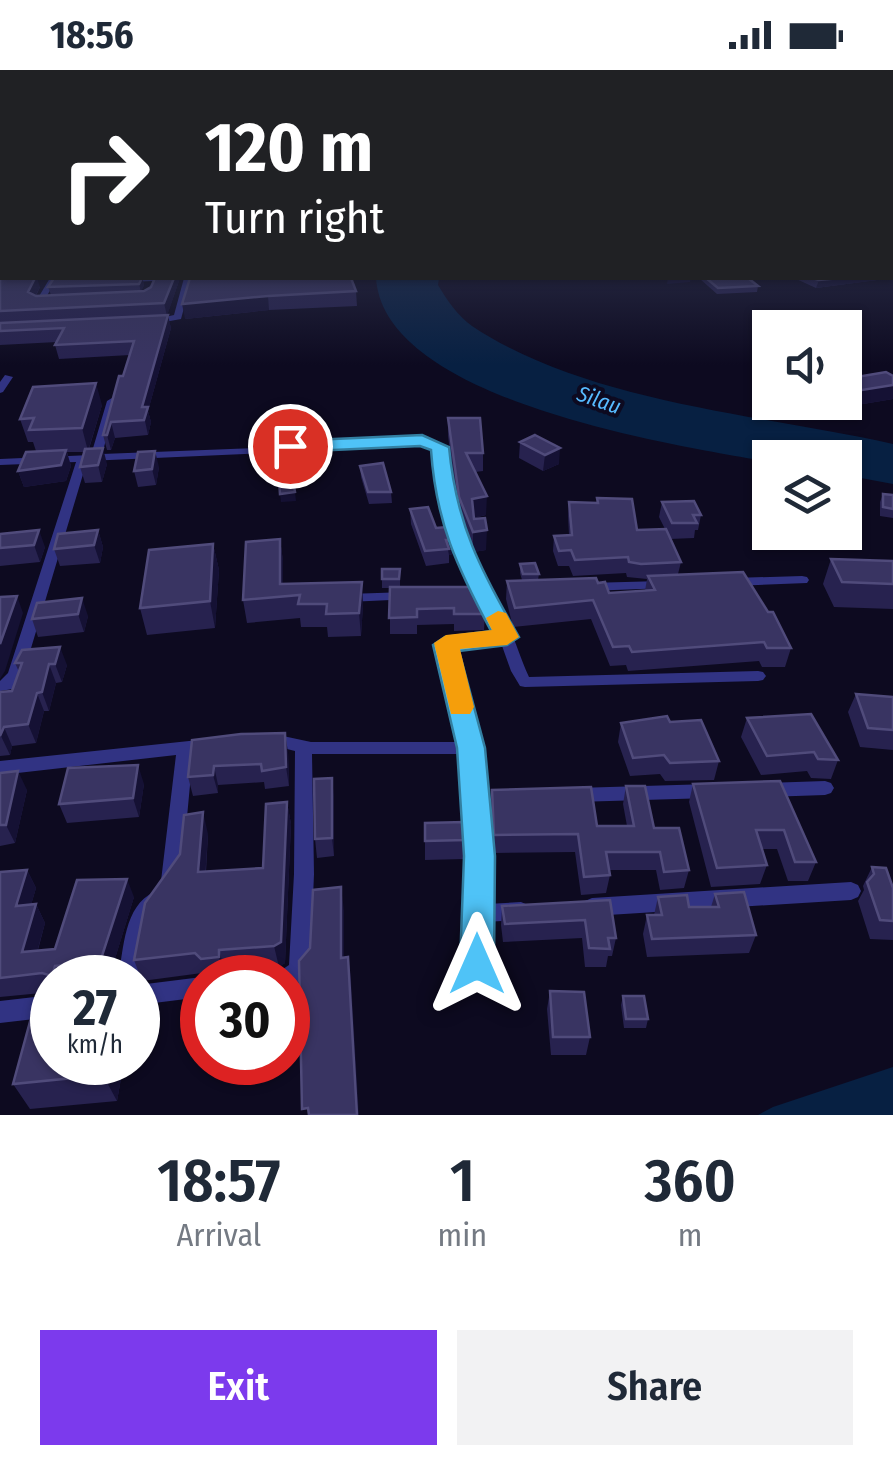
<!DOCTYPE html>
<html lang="en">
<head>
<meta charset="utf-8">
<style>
  :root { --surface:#fff; --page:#f2f2f3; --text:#1f2937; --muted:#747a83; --accent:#7c3aed }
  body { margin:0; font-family:"Fira Sans Condensed",sans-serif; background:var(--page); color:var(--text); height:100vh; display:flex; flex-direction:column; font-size:38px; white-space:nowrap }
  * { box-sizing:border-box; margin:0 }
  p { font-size:32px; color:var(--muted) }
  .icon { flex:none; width:55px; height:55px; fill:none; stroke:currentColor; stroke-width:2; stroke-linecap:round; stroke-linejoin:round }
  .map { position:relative; height:1045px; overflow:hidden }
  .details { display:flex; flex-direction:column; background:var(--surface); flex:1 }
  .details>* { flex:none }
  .top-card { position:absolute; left:0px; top:0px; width:895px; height:210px; box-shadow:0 2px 8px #0004; background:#202124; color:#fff; overflow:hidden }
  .controls { position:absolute; left:752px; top:240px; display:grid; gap:20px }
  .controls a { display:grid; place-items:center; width:110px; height:110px; border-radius:0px; background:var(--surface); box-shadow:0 2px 8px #0004; font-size:50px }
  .speed { position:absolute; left:30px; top:885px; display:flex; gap:20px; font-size:50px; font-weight:700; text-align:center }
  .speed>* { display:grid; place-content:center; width:130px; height:130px; border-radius:50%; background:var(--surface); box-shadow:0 2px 8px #0004; line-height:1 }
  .speed small { font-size:25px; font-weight:400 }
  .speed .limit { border:15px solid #d22; background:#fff; color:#111 }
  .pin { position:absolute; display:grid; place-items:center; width:85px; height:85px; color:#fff; margin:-42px; border:5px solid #fff; border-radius:50%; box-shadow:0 2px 10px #0007 }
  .me { position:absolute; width:110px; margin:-55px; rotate:0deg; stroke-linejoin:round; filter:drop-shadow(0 0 8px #0008) }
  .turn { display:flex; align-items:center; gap:35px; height:210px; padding:0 40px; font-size:45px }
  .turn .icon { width:130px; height:130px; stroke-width:2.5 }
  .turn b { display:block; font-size:70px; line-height:85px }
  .eta { display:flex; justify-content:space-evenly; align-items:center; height:170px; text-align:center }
  .eta b { font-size:60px; font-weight:600; line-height:70px }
  .primary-button { display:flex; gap:20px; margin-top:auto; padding:20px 40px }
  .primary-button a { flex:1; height:115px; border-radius:0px; background:var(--accent); color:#fff; font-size:40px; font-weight:600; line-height:115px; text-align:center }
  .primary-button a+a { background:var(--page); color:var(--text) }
  .status { display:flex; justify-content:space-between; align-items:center; height:70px; padding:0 50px; background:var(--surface); direction:ltr }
  .status svg { height:28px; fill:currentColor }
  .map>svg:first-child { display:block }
  .water { fill:#072042 }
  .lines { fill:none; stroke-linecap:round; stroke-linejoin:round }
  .street { fill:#313383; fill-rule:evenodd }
  .secondary { stroke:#6065ff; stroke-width:20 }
  .wall { fill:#27224f }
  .shaded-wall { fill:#151134 }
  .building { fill:#393462; stroke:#504b7b; stroke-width:2.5 }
  .route { fill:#4fc3f7; stroke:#337fa1; stroke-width:2.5 }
  .slow { fill:#f59e0b }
  .labels { text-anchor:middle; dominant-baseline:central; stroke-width:8; stroke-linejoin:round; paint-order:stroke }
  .far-water-label { font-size:22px; font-style:italic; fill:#57bbff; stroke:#0d0a20 }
</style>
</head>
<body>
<div class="status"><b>18:56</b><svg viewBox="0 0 49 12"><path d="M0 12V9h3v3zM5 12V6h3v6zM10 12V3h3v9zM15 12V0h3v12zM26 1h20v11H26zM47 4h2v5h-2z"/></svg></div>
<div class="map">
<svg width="893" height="1045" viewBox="0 0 893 1045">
  <rect width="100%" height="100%" fill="#0d0a20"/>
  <path class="water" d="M376 208H439L438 215C447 230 457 245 472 256 588 333 759 344 893 374V414L845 405V388H770V392C673 375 384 331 376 208Z
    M893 997V1045H758L773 1037Z"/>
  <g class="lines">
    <path class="street" d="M50 208H57L44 231 53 233 49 235H36L35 233Z
      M125 208H157L158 209 154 211 128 212H125Z
      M184 208H192L181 249 148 255V251L174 245Z
      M5 305 13 307 3 322 0 323V312Z
      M112 328 117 331 102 384 436 371C457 388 448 420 455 444 465 482 488 514 505 549 515 568 520 588 529 607L758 601 763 602 766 606 763 610 758 611 525 617 520 616 511 601 501 573 453 579 475 673 479 678 477 683C485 732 491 784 487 834L521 832 528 835 531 841 528 847 521 850 485 852 487 886 496 903 493 910 485 913C472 908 468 894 466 881 462 861 467 839 468 818 470 774 467 729 460 684H312L314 804 310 900 306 907 288 918V908H278L280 901 289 895 294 804 295 681 263 673 261 669 263 665 269 663 311 672H458L438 575 445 570 498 563C479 524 454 486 442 443 437 422 443 391 429 376L87 391 23 605 13 619 0 621V611L8 603 76 392 0 395V389L91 385 107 331Z
      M802 506 807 507 809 510 807 513 733 516 726 512 733 508Z
      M662 511 669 515 667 518 588 521 581 517 588 513Z
      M407 522 412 523 414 526 412 529 348 532 341 528 348 524Z
      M208 669 214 671 216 675 214 679 193 683 181 811 178 817 171 819 164 817 161 811 176 685 0 705V691Z
      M825 711 831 713 834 718 831 723 825 725 766 727 760 725 757 720 760 715 766 713Z
      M710 714 716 716 719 721 716 726 710 728 576 732 570 730 567 725 570 720 576 718Z
      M851 812 858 815 861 821 858 827 851 830 592 846 585 843 582 837 585 831 592 828Z
      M154 822 161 825 164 831 149 853 140 908 138 913V908H118C124 878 124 836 154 822Z
      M202 907 204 908 202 927 138 935V915Z
      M52 925V947L0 953V931Z"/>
    <path class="secondary" d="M0 194 2 190"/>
  </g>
  <path class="wall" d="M0 205 40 217 36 226 51 225 48 217 142 208 144 215 141 221H144L151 217 155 208H180L167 245 171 258 148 341 151 352 148 365 115 368 111 380H107L103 365 130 285 59 289 55 275 57 272 0 275Z
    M190 208 356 221 357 236 269 240 185 249Z
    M700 208H748L758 216 757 222 717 224 700 209Z
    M794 208H892L816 218Z
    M893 306V329L857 335 845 326V309Z
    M102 335 89 379 107 394 102 412 85 413 80 397 85 382H67L71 396 66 411 24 417 18 401 36 381 33 372H28L20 349Z
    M448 348 483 383V401L475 402 486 445 474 448 486 480 473 482 459 446 448 366Z
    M520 372 559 394 543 401 519 388Z
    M360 396 391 422 392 433 369 434 361 407Z
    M159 397 156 415 138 417 134 401Z
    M883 424 893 425V448L880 446V432Z
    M597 428 637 460 665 459 659 447 662 432 701 445 698 460H695L694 468 670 469 681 492 678 504 791 578 785 597H762L759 591 628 601 626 595 610 596 591 549 513 557 506 529 507 511 522 510 520 503V494L539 504 538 510 598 513 609 523 645 521 647 509 627 507 626 503 573 506 569 496H558L553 481 554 466 569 465 568 446 569 432 597 433Z
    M410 439 436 458 453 484 449 485V493L426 496 411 454Z
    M98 460 103 477 100 493 60 496 54 479Z
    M0 464 45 477 40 492 0 496Z
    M280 469 283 491V514L363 535 361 566 328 567 327 557H301L300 548 247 553 243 530Z
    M213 474 219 500 215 558 147 565 140 538Z
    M831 489 893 491V539L834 537 823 514Z
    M382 499H400V517L485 544 484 560 454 561V554L417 555V564H390V518H382Z
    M37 533 88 546 84 562 38 567 32 549Z
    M22 580 67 595 62 612 56 613 49 641H44L36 673 12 676 10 685 0 686V622L12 621 19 602 15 593Z
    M856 624 893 627V680L860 677 848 642Z
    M747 648 838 690 831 709 811 708 807 701 761 705 741 667Z
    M670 652 719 691 714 710 665 711 660 704 630 706 618 672 621 653Z
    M192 670 288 682 289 716 265 719 264 712 218 715V723L193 726 188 707Z
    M0 703 27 720 15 773 0 776Z
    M780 711 816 792 808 811H788L777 779H762L767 795 760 814 711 817 689 732 693 714Z
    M144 714 139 747 67 753 59 734Z
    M626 716 654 758 689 800 684 818 660 820 656 800H609L610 805 606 823 581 825 575 782 493 783 491 738 492 720 597 756H627L623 734Z
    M334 726V786L317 788 315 769Z
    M287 732 291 754 285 893 279 897 225 901V908H205L202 903 142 911 134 890 208 764 206 802 263 798Z
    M464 752V789L425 790V753Z
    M872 797 893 818V870L870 869 858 831 864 820 863 816Z
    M27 800 36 818 31 835 36 834 45 853 38 880 55 879 134 827 109 908H52V922L0 927V802Z
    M715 824 756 865 749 883 647 887 643 864 647 845H654L658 827 689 837H711Z
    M610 830 616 868 612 886H608L606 897H585L582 868 503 872 501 855 502 836Z
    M550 921 590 967 586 985H551L547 939Z
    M623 926 648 949 646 958H624L621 935Z
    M124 992 117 1031 30 1039 13 1014Z"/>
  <path class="shaded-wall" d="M893 200V208L816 218 819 210 840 208H892Z
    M35 208H37L40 217 31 234 28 222Z
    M142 208 144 215 141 222 139 214Z
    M174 208H180L167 246 164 233Z
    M668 208H691L690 212 667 214Z
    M268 226 269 240 185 249 182 234Z
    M168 245 171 258 148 341 151 352 148 365 142 337Z
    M96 313 102 335 88 381 82 358Z
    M893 315V329L857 335 862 320Z
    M111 352 115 368 111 380 107 365Z
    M103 378 107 394 102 412 98 395Z
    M306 378 308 413 292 415 290 402Z
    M560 378 559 394 543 401 545 385Z
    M66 380 71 396 66 411 24 417 18 401Z
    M155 381 159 397 156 415 152 399Z
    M295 422 296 431 281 432 280 424Z
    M487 426 486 445 472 448V429Z
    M39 460 45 477 40 492 34 475Z
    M98 460 103 477 100 493 94 475Z
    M487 460 486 480 473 482V462Z
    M280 469 283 491V527L280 514Z
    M446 470H453V484L449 485Z
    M213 474 219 500 215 558 210 531Z
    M362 512 363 535 361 566 359 543Z
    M17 526 23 543 5 601 0 609V574Z
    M82 528 88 546 84 562 78 544Z
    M60 577 67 595 62 612 55 594Z
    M49 594 56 613 49 641 42 622Z
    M37 623 44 641 36 673 28 654Z
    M4 657 12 676 10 685 1 666Z
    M285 663 288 682 289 716 286 697Z
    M138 695 144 714 139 747 133 728Z
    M214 696 218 715V723L213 705Z
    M18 701 27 720 15 773 6 755Z
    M332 708 334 726V786L332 768Z
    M287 732 291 754 285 893 279 897 274 876Z
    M203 742 208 764 204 823 198 802Z
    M27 800 36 818 25 855 16 836Z
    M127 809 134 827 109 908H107L100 892Z
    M341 817 344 840V910L341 888Z
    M36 834 45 853 32 900 22 882Z
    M219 880 225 901 224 908 219 887Z
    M348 887 351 909 359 1045H357Z
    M55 896 60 908H53L52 906Z
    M106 992H124L117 1031 103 1005Z"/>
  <path class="building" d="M0 148H2V167L0 166Z
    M0 205H2V208H35L28 222 36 226 144 221 151 217 155 208H174L164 233 0 241Z
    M54 208H142L139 214 48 217Z
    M190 208H351L356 221 268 226 182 234Z
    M706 208H748L758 216 718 218Z
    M812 208H840L819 210Z
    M168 245 142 337H148L144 350 111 352 107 365H103L119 306H123L134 271 55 275 64 258 0 261V253Z
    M886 302 893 306V315L862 320 845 309Z
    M96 313 82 358 29 360 34 348 20 349 33 317Z
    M448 348H480L483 383H466L487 426 472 429 474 449 485 448 487 460 473 462 459 427Z
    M535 365 560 378 545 385 520 372Z
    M103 378 98 395 80 397 85 379Z
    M306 378 307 400 290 402 287 380Z
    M66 380 61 395 18 401 26 382Z
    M155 381 152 399 134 401 138 382Z
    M383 393 391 422H368L360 396Z
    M293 410 295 422 280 424 279 411Z
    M883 424 893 425V439L883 437Z
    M597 428 632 429 637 460 666 459 681 492 641 494 629 492 628 487 575 490 571 480 559 481 554 466 572 465 569 432 598 433Z
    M694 431 701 445H693L697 453H672L662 432Z
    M428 437 436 458 447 457 453 470H446L449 479 425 481 410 439Z
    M39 460 34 475 0 478V464Z
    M98 460 94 475 54 479 58 464Z
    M280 469V514L362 512 359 543 326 544 327 534H298L300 525 243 530 246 472Z
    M213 474 210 531 140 538 149 480Z
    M831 489 893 491V514L842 512Z
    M535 493 539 504H523L520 494Z
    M382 499H400L399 509H382Z
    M743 502 768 542H773L791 578H767L764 572 632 582 629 576 613 577 593 530 515 538 507 511 596 508 598 513 605 512 609 523 655 520 648 506Z
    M390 517H479L485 544H454V538L417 539V547L389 548Z
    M17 526 0 574V527Z
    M82 528 78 544 32 549 37 533Z
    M60 577 55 594H49L42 622 37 623 28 654 4 657 0 666V622L12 621 22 593H15L22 580Z
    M856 624 893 627V660L868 658Z
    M811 644 838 690 818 689 814 682 767 686 747 648Z
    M667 646 670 652 701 650 719 691 670 693 664 685 633 688 621 653Z
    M285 663 286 697 262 701 261 694 214 696 213 705 188 707 192 670 241 664Z
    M138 695 133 728 59 734 68 698Z
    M18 701 6 755H0V703Z
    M332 708V768L315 769 314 709Z
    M780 711 816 792H795L784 760H756L767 795 717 798 693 714Z
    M626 716H645L654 758H679L689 800 664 802 660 782H606L610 805 584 807 578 764 494 765 492 720 591 717 597 756H634Z
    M287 732 281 872 274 876 219 880V887L201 889 195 883 134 890 145 833 180 784 184 745 203 742 198 802 263 798 266 734Z
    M464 752 465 770 425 771V753Z
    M872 797 886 798 893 818V851L880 850 867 812 874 804Z
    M27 800 16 836 36 834 22 882 55 879 77 810 127 809 100 892 55 896 52 906 42 903 0 908V802Z
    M341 817V888L348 887 357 1045H309L308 1038 302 1039 299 891 310 878 313 820Z
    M744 822 756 865 652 869 647 845H662L658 827 687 825 689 837H719L715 824Z
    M610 830 616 868H608L610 879 589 878 585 850 505 854 502 836Z
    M550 921 584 922 590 967H553Z
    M52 924V992H106L103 1005 13 1014 37 926Z
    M623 926H644L648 949H626Z"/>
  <linearGradient id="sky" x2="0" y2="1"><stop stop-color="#070612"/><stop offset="0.5" stop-color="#2f334e"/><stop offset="1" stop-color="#2f334e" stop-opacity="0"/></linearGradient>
  <rect width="893" height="295" fill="url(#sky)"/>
  <path class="route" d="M422 365 449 377C456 454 481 501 519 567L507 575 459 581 485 678 495 786 494 894 489 905 477 910 465 905 460 894 464 786 457 678 433 575 445 567 491 561C457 497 436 453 431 380L420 376 290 382 281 376 290 371Z"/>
  <path class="slow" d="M498 541 506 543 519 567 507 575 460 579 474 637 470 644H451L434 573 446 565 492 560 486 548Z"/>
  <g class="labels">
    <g class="far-water-label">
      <text transform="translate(599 330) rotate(19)">Silau</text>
    </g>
  </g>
</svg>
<div class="controls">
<a><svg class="icon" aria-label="sound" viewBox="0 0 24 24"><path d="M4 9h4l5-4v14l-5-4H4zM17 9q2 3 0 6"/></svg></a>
<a><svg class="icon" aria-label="layers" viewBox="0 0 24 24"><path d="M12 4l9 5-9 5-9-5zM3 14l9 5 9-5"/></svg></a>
</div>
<div class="speed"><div>27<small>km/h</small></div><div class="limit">30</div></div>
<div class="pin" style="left:290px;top:376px;background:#d93025"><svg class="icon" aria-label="arrive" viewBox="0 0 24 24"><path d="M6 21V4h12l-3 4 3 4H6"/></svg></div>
<svg class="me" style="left:477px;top:894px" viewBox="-20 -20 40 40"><path d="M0-17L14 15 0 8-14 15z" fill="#4fc3f7" stroke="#fff" stroke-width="4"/></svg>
<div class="top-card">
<div class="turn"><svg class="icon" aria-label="right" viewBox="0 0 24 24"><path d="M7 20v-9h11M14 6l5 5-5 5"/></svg><div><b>120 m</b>Turn right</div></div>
</div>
</div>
<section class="details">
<div class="eta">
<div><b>18:57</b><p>Arrival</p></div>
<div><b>1</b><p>min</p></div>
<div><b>360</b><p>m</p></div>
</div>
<div class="primary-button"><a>Exit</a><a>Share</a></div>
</section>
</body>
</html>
